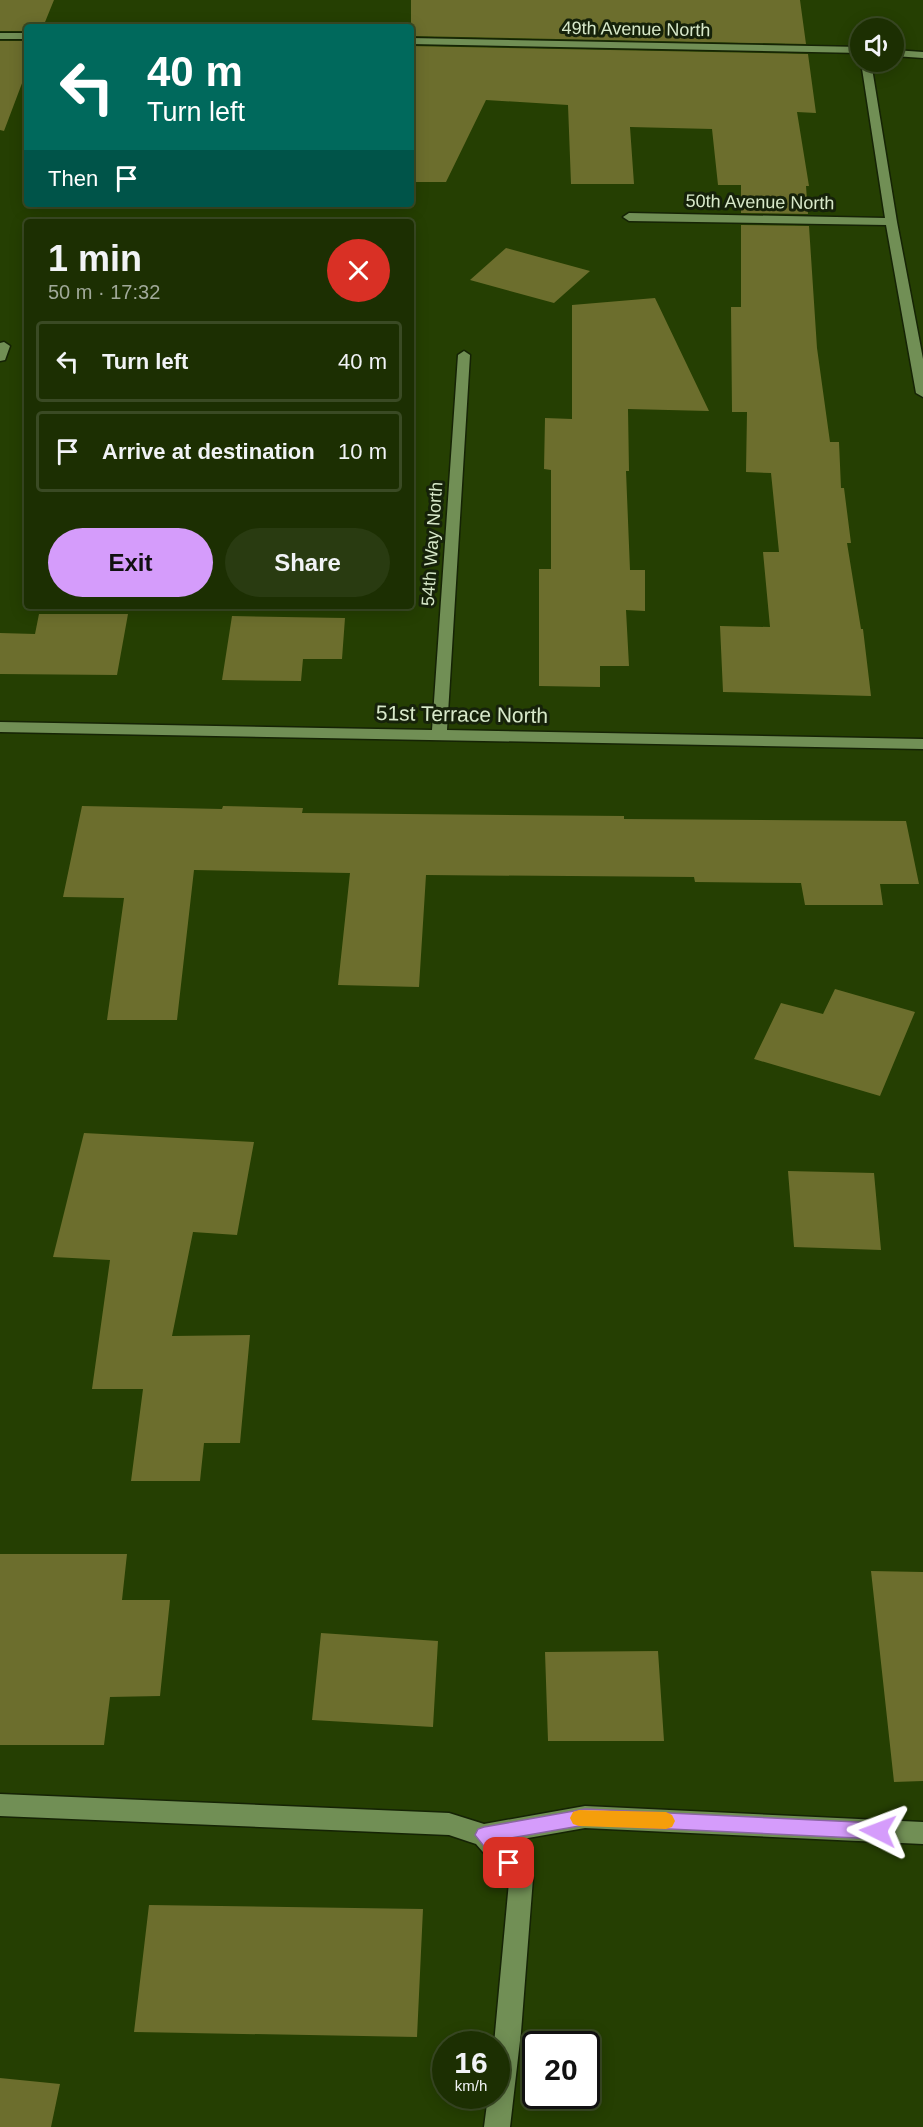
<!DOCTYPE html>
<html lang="en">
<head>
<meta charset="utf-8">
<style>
  :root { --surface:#1c2f02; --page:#293b11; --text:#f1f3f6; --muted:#a0a999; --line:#3a4a24; --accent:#d59cfb }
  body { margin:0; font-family:Arial,sans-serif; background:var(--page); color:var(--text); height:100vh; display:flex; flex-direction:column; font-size:22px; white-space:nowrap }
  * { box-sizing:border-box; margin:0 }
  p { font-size:20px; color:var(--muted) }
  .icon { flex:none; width:33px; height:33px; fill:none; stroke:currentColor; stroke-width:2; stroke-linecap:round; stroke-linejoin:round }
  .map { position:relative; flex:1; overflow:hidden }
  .details { position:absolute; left:24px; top:219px; width:390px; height:390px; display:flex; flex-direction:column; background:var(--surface); border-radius:6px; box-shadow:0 3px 15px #0003,0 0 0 2px var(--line) }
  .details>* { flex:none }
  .guide { position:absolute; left:24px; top:24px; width:390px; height:183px; border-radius:6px; box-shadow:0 3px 15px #0003,0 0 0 2px var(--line); background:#00695c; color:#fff; overflow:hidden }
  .tools { position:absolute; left:850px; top:18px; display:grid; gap:12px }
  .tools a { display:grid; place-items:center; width:54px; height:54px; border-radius:50%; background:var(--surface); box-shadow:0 3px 15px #0003,0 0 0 2px var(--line); font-size:30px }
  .speed { position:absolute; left:432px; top:2031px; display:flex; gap:12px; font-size:30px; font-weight:700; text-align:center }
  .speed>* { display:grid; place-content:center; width:78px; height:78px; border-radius:50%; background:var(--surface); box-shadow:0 3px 15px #0003,0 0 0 2px var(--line); line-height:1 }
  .speed small { font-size:15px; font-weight:400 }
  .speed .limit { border:3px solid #111; border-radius:9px; background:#fff; color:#111 }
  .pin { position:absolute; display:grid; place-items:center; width:51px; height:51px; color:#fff; margin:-26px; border-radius:12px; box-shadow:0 3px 9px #0006 }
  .me { position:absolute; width:66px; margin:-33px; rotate:273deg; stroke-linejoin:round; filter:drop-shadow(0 0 4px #0008) }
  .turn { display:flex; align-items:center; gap:21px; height:126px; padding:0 24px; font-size:27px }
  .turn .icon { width:78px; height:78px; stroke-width:2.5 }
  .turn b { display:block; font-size:42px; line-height:51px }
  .then { display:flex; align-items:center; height:57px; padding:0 24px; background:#0003; gap:12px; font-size:22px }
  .round { display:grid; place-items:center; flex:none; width:63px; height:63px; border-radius:32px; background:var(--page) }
  .overview { display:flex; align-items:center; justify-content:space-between; height:102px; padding:0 24px }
  h1 { font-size:36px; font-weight:700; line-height:45px }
  .cta { display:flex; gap:12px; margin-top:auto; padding:12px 24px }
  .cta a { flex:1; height:69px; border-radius:36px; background:var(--accent); color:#111; font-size:24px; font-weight:700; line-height:69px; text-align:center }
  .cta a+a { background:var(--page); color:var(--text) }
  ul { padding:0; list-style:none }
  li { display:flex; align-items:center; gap:18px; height:81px; margin:0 12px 9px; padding:0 12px; border:3px solid var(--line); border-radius:6px }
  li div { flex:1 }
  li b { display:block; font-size:22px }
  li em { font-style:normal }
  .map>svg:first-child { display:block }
  .building { fill:#6c6e2d }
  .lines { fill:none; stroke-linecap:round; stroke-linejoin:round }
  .minor-casing { stroke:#152305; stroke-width:3 }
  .minor { fill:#718f55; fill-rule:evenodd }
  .route { fill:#d59cfb; stroke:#8a65a3; stroke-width:1.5 }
  .slow { fill:#f59e0b }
  .labels { text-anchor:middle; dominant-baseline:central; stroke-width:6; stroke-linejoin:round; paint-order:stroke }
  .far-street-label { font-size:18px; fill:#d8e9ca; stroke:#16220a }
  .street-label { font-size:21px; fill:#d8e9ca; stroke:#16220a }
</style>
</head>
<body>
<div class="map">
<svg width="923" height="2127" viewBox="0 0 923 2127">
  <rect width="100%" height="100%" fill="#253f02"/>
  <path class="building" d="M0 0H54L43 27H27V31H0Z
    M411 0H800L806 44 411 36Z
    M0 41H27V70L4 131 0 130Z
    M411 46 808 54 816 113 797 112 809 186H806L808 214 741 213V185H718L712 129 630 127 634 184H571L568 105 486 100 446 182H411Z
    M741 225 809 226 817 348 830 442H839L841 488H844L851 543H847L861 629H863L871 696 723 692 720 626 770 627 763 552H779L771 473 746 472 747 412H732L731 307H741Z
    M506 248 590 271 554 303 470 280Z
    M655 298 709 411 628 409 629 471H626L630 570H645V611L626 610 629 666H600V687L539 686V569H551V470L544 469 545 418 572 419V305Z
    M39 614H128L117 675 0 674V633L35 634Z
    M232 616 345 618 342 659H303L301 681 222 680Z
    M82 806 222 809 223 806 303 808 302 813 624 816V819L906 821 919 884H880L883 905H805L801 883 695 882 694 877 426 875 419 987 338 985 350 873 194 870 177 1020H107L124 898 63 897Z
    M835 989 915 1012 880 1096 754 1059 781 1003 823 1014Z
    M84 1133 254 1142 237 1235 193 1232 172 1336 250 1335 240 1443H204L200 1481H131L143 1389H92L110 1260 53 1257Z
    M788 1171 874 1173 881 1250 794 1247Z
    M0 1554H127L122 1600H170L160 1696 110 1697 104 1745H0Z
    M871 1571 923 1572V1781L894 1782Z
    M321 1633 438 1641 433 1727 312 1720Z
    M658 1651 664 1741H548L545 1652Z
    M149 1905 423 1909 417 2037 134 2032Z
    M0 2078 60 2084 51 2127H0Z"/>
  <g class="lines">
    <defs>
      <path id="minor" d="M0 33H27V39H0Z
        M411 38 861 47V53L411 44Z
        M894 50 923 52V58L894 56Z
        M861 62H871L897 222 923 359V397L916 393 886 225 629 221 623 217 629 213 885 218Z
        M4 342 10 346 5 360 0 361V343Z
        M464 351 470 355 447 730 923 739V749L0 732V722L432 730 458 355Z
        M0 1794 449 1813 484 1824 585 1806 923 1822V1844L585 1828 505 1842 529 1870 533 1878 521 2032 510 2127H484L488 2096H496V2044H494L509 1882 476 1844 449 1835 0 1816Z"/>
    </defs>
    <use href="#minor" class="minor-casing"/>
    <use href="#minor" class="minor"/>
  </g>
  <path class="route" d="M585 1809 878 1823 884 1825 887 1831 884 1837 878 1839 585 1825 500 1840 518 1863 515 1869 509 1872 502 1869 475 1835 478 1829 484 1827Z"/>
  <path class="slow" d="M579 1810 666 1812 672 1815 675 1821 672 1827 666 1829 579 1826 573 1824 570 1818 573 1812Z"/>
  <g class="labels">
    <g class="far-street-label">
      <text transform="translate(636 29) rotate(1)">49th Avenue North</text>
      <text transform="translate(760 202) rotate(1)">50th Avenue North</text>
      <text transform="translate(432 544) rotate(-86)">54th Way North</text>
    </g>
    <g class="street-label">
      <text transform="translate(462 714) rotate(1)">51st Terrace North</text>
    </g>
  </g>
</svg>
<div class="tools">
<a><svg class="icon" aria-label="sound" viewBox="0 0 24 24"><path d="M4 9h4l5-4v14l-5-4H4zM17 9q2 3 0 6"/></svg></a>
</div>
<div class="speed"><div>16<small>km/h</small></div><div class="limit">20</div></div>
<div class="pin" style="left:509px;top:1863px;background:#d93025"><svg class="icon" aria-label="arrive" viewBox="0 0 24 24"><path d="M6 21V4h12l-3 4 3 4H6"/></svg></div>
<svg class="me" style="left:878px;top:1831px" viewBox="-20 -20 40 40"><path d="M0-17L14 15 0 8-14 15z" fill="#d59cfb" stroke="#fff" stroke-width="4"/></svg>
<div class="guide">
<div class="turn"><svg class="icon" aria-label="left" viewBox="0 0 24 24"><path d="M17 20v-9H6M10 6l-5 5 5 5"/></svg><div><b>40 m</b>Turn left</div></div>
<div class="then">Then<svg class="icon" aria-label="arrive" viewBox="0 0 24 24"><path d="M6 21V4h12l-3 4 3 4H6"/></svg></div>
</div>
<section class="details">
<div class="overview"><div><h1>1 min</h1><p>50 m · 17:32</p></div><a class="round" style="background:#d93025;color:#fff"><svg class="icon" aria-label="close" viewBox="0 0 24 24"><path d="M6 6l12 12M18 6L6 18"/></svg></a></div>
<ul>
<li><svg class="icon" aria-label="left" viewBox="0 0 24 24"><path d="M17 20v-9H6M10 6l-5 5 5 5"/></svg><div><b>Turn left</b></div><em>40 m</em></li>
<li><svg class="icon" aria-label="arrive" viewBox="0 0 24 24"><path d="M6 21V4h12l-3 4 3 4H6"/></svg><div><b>Arrive at destination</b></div><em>10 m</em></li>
</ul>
<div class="cta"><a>Exit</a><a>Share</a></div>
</section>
</div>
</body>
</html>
